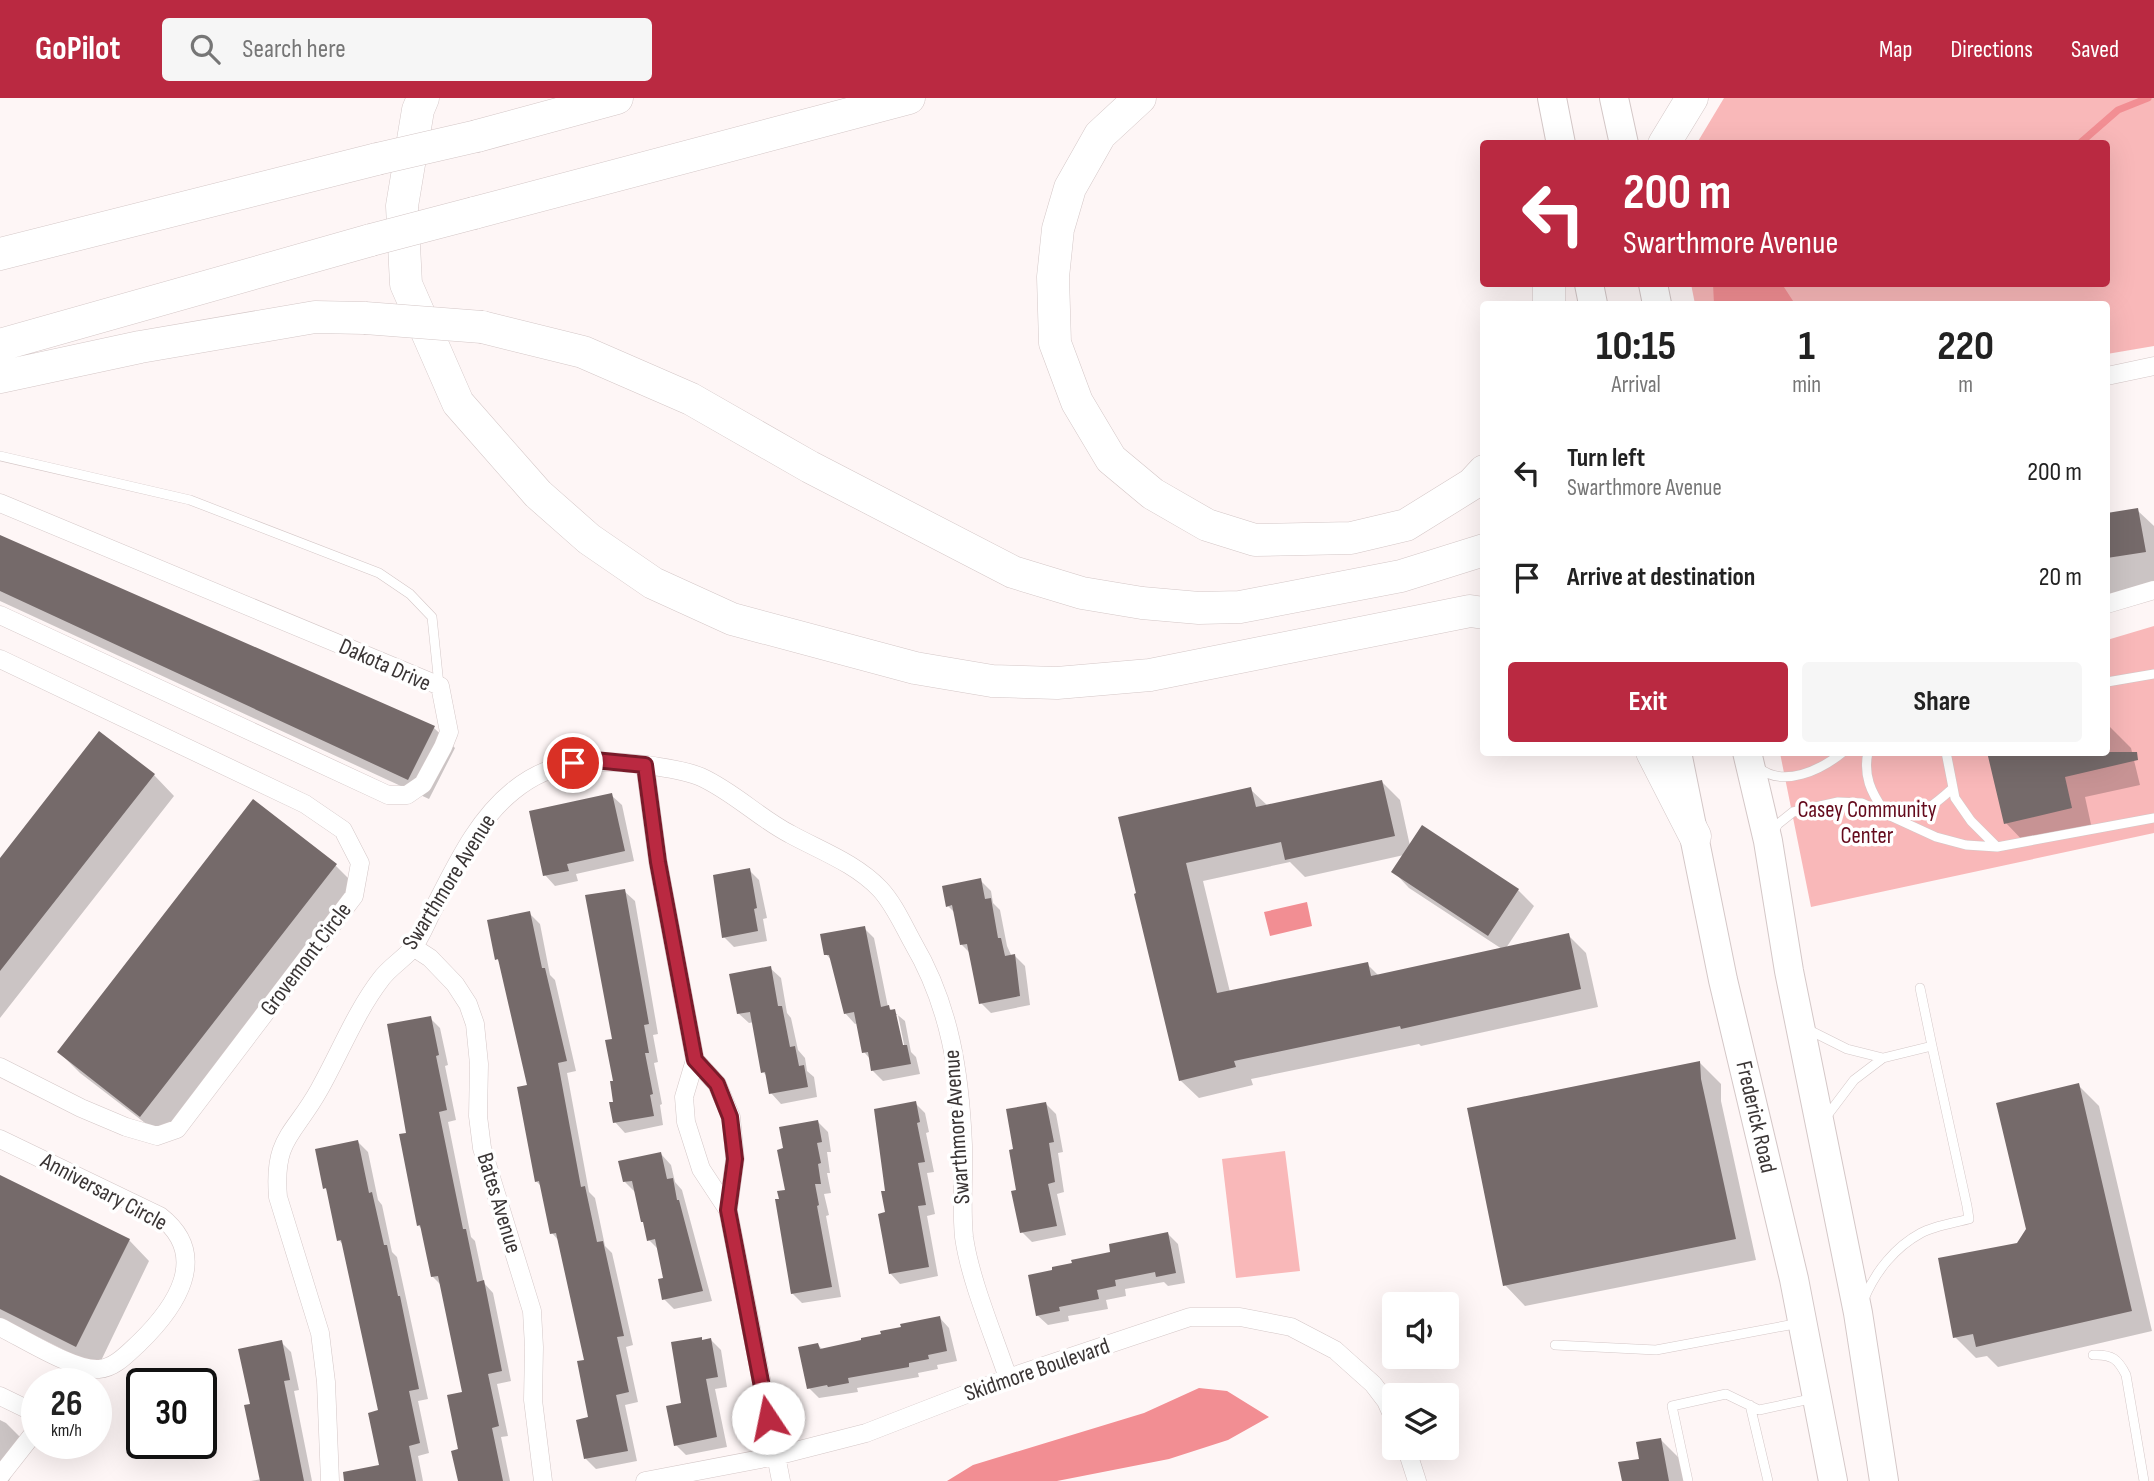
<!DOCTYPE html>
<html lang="en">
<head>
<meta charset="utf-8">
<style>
  :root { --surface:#fff; --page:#f6f6f6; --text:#222; --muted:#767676; --accent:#ba2941 }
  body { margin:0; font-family:"Sofia Sans Condensed",sans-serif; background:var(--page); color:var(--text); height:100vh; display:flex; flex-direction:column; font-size:26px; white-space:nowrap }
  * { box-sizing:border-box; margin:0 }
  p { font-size:23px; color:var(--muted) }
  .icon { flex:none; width:38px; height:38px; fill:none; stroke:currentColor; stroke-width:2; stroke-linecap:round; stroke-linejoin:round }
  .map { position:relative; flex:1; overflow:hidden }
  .drawer { position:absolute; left:1480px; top:203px; width:630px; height:455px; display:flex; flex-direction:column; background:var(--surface); border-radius:7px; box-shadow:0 7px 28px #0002 }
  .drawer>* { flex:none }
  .banner { position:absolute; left:1480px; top:42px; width:630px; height:147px; border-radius:7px; box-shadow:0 7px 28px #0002; background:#ba2941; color:#fff; overflow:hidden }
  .fabs { position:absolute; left:1382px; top:1194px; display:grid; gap:14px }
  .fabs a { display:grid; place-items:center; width:77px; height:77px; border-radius:7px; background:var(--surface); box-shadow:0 7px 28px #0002; font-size:35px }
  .speed { position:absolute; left:21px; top:1270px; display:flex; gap:14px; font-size:35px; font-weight:700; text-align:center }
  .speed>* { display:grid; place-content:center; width:91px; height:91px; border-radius:50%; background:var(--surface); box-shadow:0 7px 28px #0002; line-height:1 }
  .speed small { font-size:18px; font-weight:400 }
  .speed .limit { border:4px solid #111; border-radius:10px; background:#fff; color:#111 }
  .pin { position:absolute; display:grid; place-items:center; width:60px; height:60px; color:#fff; margin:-30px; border:4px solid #fff; border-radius:50%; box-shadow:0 2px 7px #0007 }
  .me { position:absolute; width:77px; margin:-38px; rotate:349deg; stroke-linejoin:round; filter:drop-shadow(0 0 5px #0008) }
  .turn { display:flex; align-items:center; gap:24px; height:147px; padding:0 28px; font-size:32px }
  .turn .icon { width:91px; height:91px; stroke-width:2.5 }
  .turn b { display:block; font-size:49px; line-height:60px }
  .eta { display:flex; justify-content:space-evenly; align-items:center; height:119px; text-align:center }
  .eta b { font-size:42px; font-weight:700; line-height:49px }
  .action { display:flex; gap:14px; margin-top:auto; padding:14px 28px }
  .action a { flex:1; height:80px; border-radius:7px; background:var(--accent); color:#fff; font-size:28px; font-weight:700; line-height:80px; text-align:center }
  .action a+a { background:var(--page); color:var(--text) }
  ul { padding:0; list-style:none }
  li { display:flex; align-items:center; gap:21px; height:105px; padding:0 28px }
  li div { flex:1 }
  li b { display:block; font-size:26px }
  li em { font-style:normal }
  header { display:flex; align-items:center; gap:42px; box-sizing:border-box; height:98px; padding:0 35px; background:var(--accent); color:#fff }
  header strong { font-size:33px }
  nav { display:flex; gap:38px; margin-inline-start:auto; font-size:24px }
  .search { width:490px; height:63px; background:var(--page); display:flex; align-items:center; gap:18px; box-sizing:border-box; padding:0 24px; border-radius:7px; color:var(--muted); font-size:26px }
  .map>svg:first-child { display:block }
  .green { fill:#f9b8b9 }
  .water { fill:#f28e93 }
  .shadow { fill:#0003; fill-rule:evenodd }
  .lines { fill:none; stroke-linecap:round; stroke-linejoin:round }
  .stream { stroke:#f28e93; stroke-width:7 }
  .building { fill:#756a6a }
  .service-casing { stroke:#d4c7c7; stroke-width:10 }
  .minor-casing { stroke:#d4c7c7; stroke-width:19 }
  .primary-casing { stroke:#d4c7c7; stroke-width:30 }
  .motorway-casing { stroke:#d4c7c7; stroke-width:33 }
  .service { stroke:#fff; stroke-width:9 }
  .minor { stroke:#fff; stroke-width:18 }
  .primary { stroke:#fff; stroke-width:28 }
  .motorway { stroke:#fff; stroke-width:32 }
  .motorway-bridge-casing { stroke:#d4c7c7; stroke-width:33; stroke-linecap:butt }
  .motorway-bridge { stroke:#fff; stroke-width:32 }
  .route-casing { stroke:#791b2a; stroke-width:18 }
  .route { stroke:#ba2941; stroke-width:12 }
  .labels { text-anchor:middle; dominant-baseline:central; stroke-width:7; stroke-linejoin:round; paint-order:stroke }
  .street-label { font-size:23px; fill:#3a3535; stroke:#fff }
  .park-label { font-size:23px; fill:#640a1c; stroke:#fff }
</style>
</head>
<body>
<header>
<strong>GoPilot</strong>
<div class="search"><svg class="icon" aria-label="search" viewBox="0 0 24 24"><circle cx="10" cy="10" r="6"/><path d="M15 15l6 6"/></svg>Search here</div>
<nav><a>Map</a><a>Directions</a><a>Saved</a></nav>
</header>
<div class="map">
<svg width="2154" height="1383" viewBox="0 0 2154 1383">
  <rect width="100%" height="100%" fill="#fef6f6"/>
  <path class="green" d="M1724 0H2154V248L2107 256V206H1695L1691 186H2107V46L1697 45Z
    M2154 528V735L1811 809 1780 655 2107 654V542Z
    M1285 1053 1300 1173 1236 1180 1222 1061Z"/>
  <path class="water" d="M1713 186H1782L1795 206H1714Z
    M1307 804 1312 828 1270 838 1264 814Z
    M1199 1290 1227 1293 1269 1319 1228 1342 1169 1361 1057 1383H947L973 1367 1144 1315Z"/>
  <path class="shadow" d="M2137 412 2154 428V488L2107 508V417Z
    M0 439 434 630 455 650 429 701 0 503Z
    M2110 629 2131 650 2140 687 2085 699 2092 731 2026 746 2006 725 1989 654H2107V630Z
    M154 677 174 698 0 920V763Z
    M1381 683 1400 702 1410 748 1518 792 1534 808 1506 850 1568 837 1586 855 1598 909 1421 948 1419 946 1251 981 1253 987 1199 1000 1180 982 1136 797 1250 691 1268 708ZM1404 757 1394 774 1409 790 1502 851 1379 878 1367 866 1230 894 1203 783 1290 764 1305 779Z
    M611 697 622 707 634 763 576 776 578 783 555 788 545 777Z
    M253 704 336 768 357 789 162 1038 80 975 59 954Z
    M749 772 759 782 767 820 763 821 767 843 734 849 724 839Z
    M980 782 991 793 993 805 1000 812 1007 848 1012 859 1015 858 1025 868 1030 907 991 915 981 905 970 855 962 847 956 816 948 808Z
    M624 793 635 803 658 936 653 937 658 964 654 965 662 1006 660 1007 663 1027 625 1035 615 1024 614 942Z
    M529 815 540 826 550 877 555 882 576 973 567 975 589 1094 595 1100 605 1148 612 1155 633 1247 626 1249 638 1304 625 1307 637 1363 596 1371 586 1361 590 1321 586 1263 559 1143 552 1135 542 1089 536 1083 529 989 501 866 497 861Z
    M864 830 874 840 888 909 905 923 911 954 916 959 920 976 883 983 873 973 871 962 864 954 858 925 855 926 845 915 832 863 826 856ZM895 917H898L906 956H903Z
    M770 870 781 880 787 915 791 920 798 952 805 960 807 973 814 979 817 999 781 1006 771 995 768 979 763 974 754 924 749 925 738 915Z
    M430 920 440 930 448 967 445 968 456 1022 448 1024 471 1139 475 1143 484 1185 493 1195 511 1283 497 1286 508 1338 501 1339 510 1383H459L464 1296 441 1187 432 1178 422 1131 418 1127 408 1036Z
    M1700 965 1721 986V1003L1756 1162 1525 1208 1505 1187Z
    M2078 987 2099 1008 2152 1233 1998 1269 1987 1258 1976 1260 1955 1239 2028 1131Z
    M915 1005 925 1015 929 1034 926 1035 934 1074 927 1075 935 1116 927 1118 938 1178 900 1186 890 1175 887 1094Z
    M1046 1006 1056 1016 1063 1054 1058 1055 1064 1094 1057 1096 1066 1137 1032 1144 1022 1134 1015 1053Z
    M818 1024 828 1034 831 1054H827L830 1075H827L831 1095 824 1096 829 1117 826 1118 841 1199 802 1205 792 1195 781 1102 787 1093Z
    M358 1044 368 1054 378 1102 382 1107 392 1154 397 1159 428 1301 418 1303 429 1355 418 1358 423 1383H372L381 1369 380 1314 344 1148 339 1142 329 1094 325 1090Z
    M661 1056 671 1067 675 1084 682 1092 712 1203 674 1211 664 1201 665 1181 659 1152 649 1142 635 1094 625 1084Z
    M0 1079 129 1142 149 1163 98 1269 0 1220Z
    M1168 1136 1178 1146 1185 1185 1168 1188 1164 1184 1125 1191 1126 1198 1106 1202 1108 1211 1068 1218 1069 1223 1048 1227 1037 1217 1112 1155Z
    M939 1219 949 1230 957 1263 937 1267 938 1271 918 1275 919 1279 857 1290 858 1294 819 1300 809 1290 818 1247 823 1252 863 1243Z
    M701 1241 704 1244 711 1242 721 1252 727 1289 715 1291 727 1349 686 1357 676 1347Z
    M281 1244 291 1254 299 1292 294 1293 312 1383H251L261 1381 252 1307Z
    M0 1322 6 1325 27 1346 9 1383H0Z
    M1661 1342 1682 1363 1685 1383H1623Z"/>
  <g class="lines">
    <path class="stream" d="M2079 46 2118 12 2148 0"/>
  </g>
  <path class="building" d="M2138 410 2146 454 2107 460V415Z
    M0 437 435 628 408 682 0 493Z
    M99 633 155 676 0 873V760Z
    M1987 654H2137L2138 662 2065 679 2072 710 2004 726Z
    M1382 682 1395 738 1285 762 1281 744 1186 765 1217 895 1368 864 1371 878 1569 835 1581 891 1401 931 1400 928 1234 963 1236 969 1179 983 1134 796 1136 795 1118 719 1251 689 1256 709Z
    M612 695 625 753 567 766 569 773 543 778 529 713Z
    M253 701 337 766 140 1019 57 954Z
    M1422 727 1519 791 1488 838 1391 774Z
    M750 770 757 810 754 811 758 833 722 840 713 777Z
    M981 780 985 801 991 800 998 840H1001L1005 858 1015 856 1020 898 979 906 967 846 960 847 952 807 946 809 942 788Z
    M625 791 649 926 644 927 649 955H645L653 996 650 997 654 1018 613 1025 609 1004H613L610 983H613L605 942 612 941 585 797Z
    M530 813 542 870H545L567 963 558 965 581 1089 585 1088 597 1144 603 1143 624 1238 617 1239 629 1294 616 1297 628 1353 584 1361 576 1322 588 1319 577 1263 584 1262 556 1135 550 1136 539 1083 535 1084 517 989 527 987 498 861 495 862 487 822Z
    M865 828 881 909 889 907 890 912 895 911 903 947H907L911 966 871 973 868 954 862 955 854 914 844 916 829 857H824L820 836Z
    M771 868 778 908H782L790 949 795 948 799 968 804 967 808 989 769 996 765 974 761 975 750 914 737 916 729 876Z
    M431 918 439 957 436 958 447 1012 439 1014 450 1068 463 1131H466L477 1184 484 1182 502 1273 488 1276 499 1328 492 1330 503 1383H458L451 1353 458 1351 447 1297 462 1294 438 1178 431 1179 420 1127 417 1128 399 1036 406 1035 387 926Z
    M1700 963 1701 981 1736 1141 1503 1188 1467 1010Z
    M2079 985 2132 1213 1976 1249 1973 1236 1953 1240 1938 1160 2017 1145 2026 1131 1996 1005Z
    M916 1003 920 1024 917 1025 925 1064 918 1065 926 1107 918 1108 929 1169 889 1176 878 1116 885 1114 881 1093H885L874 1011Z
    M1046 1004 1054 1044 1049 1045 1055 1084 1048 1086 1057 1128 1020 1135 1011 1093 1016 1092 1009 1052 1013 1051 1006 1011Z
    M818 1022 822 1044 817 1045 821 1065 818 1066 821 1086H815L819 1107 817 1108 832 1189 791 1196 775 1101H779L777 1093 785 1092 777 1052 783 1050 779 1029Z
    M358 1042 369 1095 372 1094 384 1147H387L398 1198H400L419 1291 409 1293 420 1345 409 1348 416 1383H344L343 1374 379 1367 368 1315 378 1312 341 1142 337 1143 326 1090 323 1091 315 1051Z
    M661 1054 667 1081 673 1080 677 1102H679L703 1193 662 1202 658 1181 663 1180 655 1141 647 1143 643 1124H641L632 1083 623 1084 618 1063Z
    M0 1077 130 1141 76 1249 0 1211Z
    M1168 1134 1176 1175 1156 1179 1155 1174 1115 1182 1116 1188 1097 1192 1099 1201 1059 1209 1060 1213 1036 1218 1028 1177 1052 1172V1169L1072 1165 1071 1162 1110 1154 1109 1146Z
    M940 1218 947 1253 928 1257 929 1261 909 1265V1269L848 1280 849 1285 828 1289 827 1287 807 1291 798 1249 818 1245 820 1251 861 1242V1240L881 1236 880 1233 901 1229 900 1226Z
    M702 1239V1242L711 1240 718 1279 706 1281 717 1339 674 1348 666 1308 681 1305 671 1244Z
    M282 1242 290 1282 284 1283 304 1383H260L244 1307 250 1306 238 1251Z
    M1661 1340 1669 1383H1622L1618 1364 1639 1361 1636 1344Z"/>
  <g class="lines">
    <defs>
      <path id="service" d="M0 358 190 402 379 475 410 496 432 519 439 587
        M2107 584 2154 576
        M1868 654C1863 678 1871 694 1884 713
        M1946 654 1955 700 1971 723 1997 749
        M1759 670C1784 690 1821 672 1843 654
        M1895 720C1923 717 1933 708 1953 690
        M1772 736 1778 726 1793 714 1838 704 1862 705 1936 739 1966 747 1997 749 2154 720
        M1920 890 1932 948
        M1807 931 1847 951 1883 960 1932 948 1967 1108 1969 1121C1954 1125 1934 1128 1921 1135 1895 1149 1875 1174 1864 1201
        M1826 1019 1854 982 1883 960
        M1555 1247 1656 1252 1800 1225
        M2093 1257C2112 1256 2118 1261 2126 1277L2144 1383
        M1750 1307 1768 1383
        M1688 1383 1672 1308 1726 1296 1759 1312 1815 1300"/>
      <path id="minor" d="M2107 278 2154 268
        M0 405 440 588 449 634 443 649 423 686 407 697H388L0 517
        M2107 506 2154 492
        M0 561 305 706 343 732 360 765 354 798 177 1031 157 1038 126 1029 81 1010 0 969
        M645 667 658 764 695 962 684 999 686 1024 701 1071 728 1112
        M413 849 430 860 455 886 468 906 475 926 479 966 478 1018 482 1050 532 1213 534 1249 533 1302 543 1383
        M695 962 717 986 731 1019 735 1061 728 1112 781 1383
        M0 1041 160 1118C211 1158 176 1209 139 1245 128 1255 115 1270 99 1271 75 1273 24 1241 0 1229
        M0 1298 37 1316
        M1406 1349 1417 1383
        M0 1378 37 1331
        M330 1383 326 1284 320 1235 278 1099C273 1040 294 1037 319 992 340 955 355 915 381 881 389 870 402 862 411 852 421 840 427 822 435 808 456 768 476 723 513 693 554 659 597 661 647 667 665 670 685 672 701 679 734 694 759 720 790 736 821 753 855 765 880 791 894 806 903 827 913 845 950 908 960 975 963 1047 964 1078 961 1109 964 1139 970 1182 994 1238 1008 1280
        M645 1383 776 1358 866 1335 1008 1280 1190 1219H1240L1291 1229 1335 1252 1373 1286 1386 1303 1395 1323"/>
      <path id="primary" d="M1552 0 1561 46
        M1614 0 1624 46
        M1589 186 1593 206
        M1653 186 1657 206
        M1677 654 1723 882 1794 1181 1833 1383
        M1747 654 1768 743 1789 873 1858 1215 1884 1383"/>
      <path id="motorway" d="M423 0 418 12 402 108 406 186 458 305 538 396 589 441 653 485 732 521 915 570 992 583 1057 585 1150 577 1470 513 1484 515
        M1140 0 1100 37 1070 90 1058 131 1053 179 1055 245 1077 304 1111 361 1153 396 1207 427 1255 442 1351 440 1406 427 1472 386 1484 373
        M477 38 617 0
        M1664 46 1692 0
        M474 115 909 0
        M0 156 377 61
        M1549 206V186
        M482 229 583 254 691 301 810 369 1013 474 1082 495 1142 505 1199 510 1240 509 1401 478 1484 452
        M0 247 371 142
        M0 279 140 249 315 219 365 220
        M1652 654 1695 738"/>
    </defs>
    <use href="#service" class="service-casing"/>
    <use href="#minor" class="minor-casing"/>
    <use href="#primary" class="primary-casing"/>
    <use href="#motorway" class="motorway-casing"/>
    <use href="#service" class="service"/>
    <use href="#minor" class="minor"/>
    <use href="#primary" class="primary"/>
    <use href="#motorway" class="motorway"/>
    <defs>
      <path id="motorway-bridge" d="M377 61 477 38
        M371 142 474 115
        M365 220 482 229"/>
    </defs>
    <use href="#motorway-bridge" class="motorway-bridge-casing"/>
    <use href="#motorway-bridge" class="motorway-bridge"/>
  </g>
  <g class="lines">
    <defs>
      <path id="route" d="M573 665 594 662 645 667 658 764 695 962 717 986 730 1019 735 1061 728 1112 768 1320"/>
    </defs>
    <use href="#route" class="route-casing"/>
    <use href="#route" class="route"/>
  </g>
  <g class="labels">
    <g class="street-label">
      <text transform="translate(385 567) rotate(24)">Dakota Drive</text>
      <text transform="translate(449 784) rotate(-58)">Swarthmore Avenue</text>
      <text transform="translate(306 861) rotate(-53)">Grovemont Circle</text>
      <text transform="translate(1756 1019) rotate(77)">Frederick Road</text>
      <text transform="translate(957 1029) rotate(-94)">Swarthmore Avenue</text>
      <text transform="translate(104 1094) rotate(28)">Anniversary Circle</text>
      <text transform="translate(499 1105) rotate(73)">Bates Avenue</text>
      <text transform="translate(1037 1272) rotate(-19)">Skidmore Boulevard</text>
    </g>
    <g class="park-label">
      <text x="1867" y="712">Casey Community<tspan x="1867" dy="26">Center</tspan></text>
    </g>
  </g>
</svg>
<div class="fabs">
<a><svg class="icon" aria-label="sound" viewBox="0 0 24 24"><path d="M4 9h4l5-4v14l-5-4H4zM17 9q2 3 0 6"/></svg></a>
<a><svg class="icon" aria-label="layers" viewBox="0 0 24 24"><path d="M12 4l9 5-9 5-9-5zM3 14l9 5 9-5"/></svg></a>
</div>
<div class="speed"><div>26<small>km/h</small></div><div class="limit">30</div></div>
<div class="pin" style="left:573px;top:665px;background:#d93025"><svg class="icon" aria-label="arrive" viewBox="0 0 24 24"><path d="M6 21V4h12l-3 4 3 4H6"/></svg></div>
<svg class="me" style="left:768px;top:1320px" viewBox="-20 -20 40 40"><circle r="19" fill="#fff"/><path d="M0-13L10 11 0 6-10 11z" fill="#ba2941"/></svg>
<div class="banner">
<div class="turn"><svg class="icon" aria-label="left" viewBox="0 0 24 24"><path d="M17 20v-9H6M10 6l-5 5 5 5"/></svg><div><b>200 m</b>Swarthmore Avenue</div></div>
</div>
<section class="drawer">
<div class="eta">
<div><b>10:15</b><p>Arrival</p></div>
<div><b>1</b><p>min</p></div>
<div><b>220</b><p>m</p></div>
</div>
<ul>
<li><svg class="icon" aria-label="left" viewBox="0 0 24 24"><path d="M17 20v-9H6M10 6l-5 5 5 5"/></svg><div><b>Turn left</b><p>Swarthmore Avenue</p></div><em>200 m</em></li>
<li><svg class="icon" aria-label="arrive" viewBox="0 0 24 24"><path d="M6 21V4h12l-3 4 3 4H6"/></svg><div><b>Arrive at destination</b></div><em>20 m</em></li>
</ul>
<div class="action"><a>Exit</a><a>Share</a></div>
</section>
</div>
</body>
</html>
